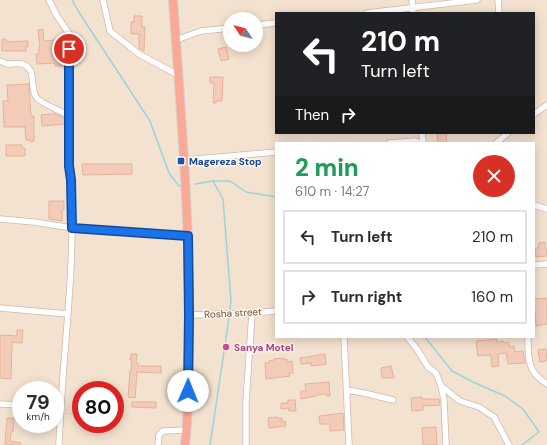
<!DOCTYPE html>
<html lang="en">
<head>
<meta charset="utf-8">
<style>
  :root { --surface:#fff; --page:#f2f2f3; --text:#2b2b33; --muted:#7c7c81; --line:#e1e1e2 }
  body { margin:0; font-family:"DM Sans",sans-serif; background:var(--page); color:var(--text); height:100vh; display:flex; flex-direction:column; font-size:15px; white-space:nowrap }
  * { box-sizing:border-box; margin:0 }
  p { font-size:13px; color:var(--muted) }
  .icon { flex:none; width:22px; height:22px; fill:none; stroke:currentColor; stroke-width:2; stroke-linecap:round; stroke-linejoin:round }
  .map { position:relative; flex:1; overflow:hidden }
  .side { position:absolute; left:275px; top:142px; width:260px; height:196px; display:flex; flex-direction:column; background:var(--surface); border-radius:0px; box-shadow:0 2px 10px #0003 }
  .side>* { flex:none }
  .guide { position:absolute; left:275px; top:12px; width:260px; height:122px; border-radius:0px; box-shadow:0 2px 10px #0003; background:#202124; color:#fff; overflow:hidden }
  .needle { width:26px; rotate:305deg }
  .controls { position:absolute; left:223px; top:12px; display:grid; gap:8px }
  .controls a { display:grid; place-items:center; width:40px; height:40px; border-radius:50%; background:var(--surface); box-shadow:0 2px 10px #0003; font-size:20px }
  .speed { position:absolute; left:12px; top:381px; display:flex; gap:8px; font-size:20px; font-weight:700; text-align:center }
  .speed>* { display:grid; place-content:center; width:52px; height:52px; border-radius:50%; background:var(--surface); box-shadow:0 2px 10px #0003; line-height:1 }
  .speed small { font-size:10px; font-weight:400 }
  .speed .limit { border:6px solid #d22; background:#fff; color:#111 }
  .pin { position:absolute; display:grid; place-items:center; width:34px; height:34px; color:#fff; margin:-17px; border:2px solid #fff; border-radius:50%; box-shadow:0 1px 4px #0007 }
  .me { position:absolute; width:44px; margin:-22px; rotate:1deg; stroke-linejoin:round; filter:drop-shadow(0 0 3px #0008) }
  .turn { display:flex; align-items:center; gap:14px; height:84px; padding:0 20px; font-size:18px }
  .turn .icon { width:52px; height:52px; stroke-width:2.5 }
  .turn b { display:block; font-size:28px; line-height:34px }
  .then { display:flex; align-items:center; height:38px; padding:0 20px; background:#0003; gap:8px; font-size:15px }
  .round { display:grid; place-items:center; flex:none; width:42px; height:42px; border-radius:21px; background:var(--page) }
  .overview { display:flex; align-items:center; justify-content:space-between; height:68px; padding:0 20px }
  h1 { font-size:24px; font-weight:800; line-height:30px; color:#1e9e55 }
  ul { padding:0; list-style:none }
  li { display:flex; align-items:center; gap:12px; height:54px; margin:0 8px 6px; padding:0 12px; border:2px solid var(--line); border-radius:0px }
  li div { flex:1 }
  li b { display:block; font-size:15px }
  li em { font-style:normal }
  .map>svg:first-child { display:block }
  .residential { fill:#f4e2d0; fill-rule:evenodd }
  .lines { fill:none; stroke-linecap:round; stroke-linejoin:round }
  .stream { stroke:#9cd3d8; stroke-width:1.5 }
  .building { fill:#f3ccb9; stroke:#e5b199 }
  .minor-casing { stroke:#d0b9ac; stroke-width:7 }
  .highway-casing { stroke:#d8cfcc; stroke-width:10 }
  .path { stroke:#d7af9c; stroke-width:1; stroke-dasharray:1 3; stroke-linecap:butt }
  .minor { stroke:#fff; stroke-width:5.5 }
  .highway { stroke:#f8aa97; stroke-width:8 }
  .route-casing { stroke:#114b97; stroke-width:10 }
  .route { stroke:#1a73e8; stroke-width:7 }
  .transit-dot { fill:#1a4fb4; stroke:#fff5e9; stroke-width:1.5 }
  .hotel-dot { fill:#d1479c; stroke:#fff5e9; stroke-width:1.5 }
  .labels { text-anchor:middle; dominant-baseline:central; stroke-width:3; stroke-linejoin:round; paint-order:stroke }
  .transit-label { font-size:10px; font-weight:bold; fill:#164399; stroke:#fff5e9; text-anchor:start }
  .street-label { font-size:10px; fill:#755548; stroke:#fff5e9 }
  .hotel-label { font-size:10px; font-weight:bold; fill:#b23c85; stroke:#fff5e9; text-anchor:start }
</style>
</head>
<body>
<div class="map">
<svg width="547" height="445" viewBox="0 0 547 445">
  <rect width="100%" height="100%" fill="#fdf0e2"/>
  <path class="residential" d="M0 0H547V445H0ZM276 13H534V133H276ZM230 19H256V45H230ZM276 143H534V337H276ZM21 390H55V424H21ZM81 390H115V424H81Z"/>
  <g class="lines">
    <path class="stream" d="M72 0 80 14 150 121 169 173 179 186 182 185
      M213 181H230L246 192 276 197
      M195 184 213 181 223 199 231 301 230 310
      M425 337 452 371 473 382 505 396 523 409 539 432 522 445
      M210 445 229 318"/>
  </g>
  <path class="building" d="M134 16H142V27H145L144 51 139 48V34H131V22H134Z
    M43 29 44 41 55 40 56 55 57 56H64L65 66H55V63L37 64 36 54H39V47L40 46 38 30Z
    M2 39H6V42L28 41V47H26V51H2Z
    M226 47 229 59 221 61 218 49Z
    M210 77H223L222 101H216V103H213L214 83H210Z
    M29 84 31 116H34V141L30 142V140H26L25 127H4L3 101H8L7 85Z
    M49 114H55L64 118 65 124 42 126 41 115Z
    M437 133H446L447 143H438Z
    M6 145H22V148H25V156H6Z
    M82 164H132V174L83 175Z
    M49 201H64V210H62V221L49 219Z
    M545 242 547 256 536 257 535 248H538L539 243Z
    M547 298V324L536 326 534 299Z
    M17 330H23L22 343 12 342 11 379 0 378V335L17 336Z
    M497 339V342L503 341 504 343 509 342V347L514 346 515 352 523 351 525 363 508 364 506 353 498 354 499 366 492 367 491 355 478 356 476 341Z
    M546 349 547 351 546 361 540 362 538 350Z
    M131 354H137L136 363H138V366H161V373L137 372 135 398 128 397 130 371H131L132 360H130Z
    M325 354 326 364 311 366V363L301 364 300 358Z
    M284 358V360L287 359V362L292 361 293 373H289L290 376 266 379 265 363H269V361L274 360V359Z
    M391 366 394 378H382L381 368Z
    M329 382 330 396H326L325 394 316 395V396L301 399V391H306L305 384Z
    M422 397V399H439L440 405 423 406V410L412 411 411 398Z
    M288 400H295L296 411H289V408L281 409V403H288Z
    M132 402H156V408L132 407Z
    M343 413 344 430 330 431V424H320L319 416Z
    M277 417V418H282V422L285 421 286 426 269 428 268 418Z
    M7 418H14L13 432H11L10 441 21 443 20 445H5Z
    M436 427 437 445H423L422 428Z"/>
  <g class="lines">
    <defs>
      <path id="minor" d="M49 0 57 16 68 32 70 60 69 166C74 199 72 233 71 266 68 326 61 385 59 445
        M103 0 110 31 139 54 178 75
        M412 0 413 13
        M498 0 499 13
        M367 13 477 0
        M256 25 276 23
        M176 40 201 31 230 28
        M0 61C3 62 6 64 9 64 14 64 20 62 25 65 36 71 30 87 36 97 41 104 61 111 69 115
        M534 114 547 105
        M422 133 423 143
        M389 143 415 141 420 143
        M496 143 508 133
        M185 160 276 152
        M534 205 547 209
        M0 219 34 222 72 228 188 236
        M534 265 547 264
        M0 308 68 314
        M189 315 252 313 276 311
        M344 337 349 445
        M407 337 417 349 428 367 436 373 441 386 460 401 479 407 494 417 509 445
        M528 337C528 358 527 372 547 384
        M441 386 444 400 446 445
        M347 390 364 393 393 400
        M0 404 21 405
        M158 445 159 435 163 431 187 430
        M246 445V402L252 313"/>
      <path id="highway" d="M173 0C181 115 191 230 189 345 188 378 189 412 185 445"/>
    </defs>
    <use href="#minor" class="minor-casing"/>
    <use href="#highway" class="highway-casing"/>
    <path class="path" d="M66 413 81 415
      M115 417H126"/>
    <use href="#minor" class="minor"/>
    <use href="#highway" class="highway"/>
  </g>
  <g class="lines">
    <defs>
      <path id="route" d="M69 49V166L71 180 72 228 188 236 189 315 188 391"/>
    </defs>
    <use href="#route" class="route-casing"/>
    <use href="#route" class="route"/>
  </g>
  <rect class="transit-dot" x="177" y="157" width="8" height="8" rx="2"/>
  <circle class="hotel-dot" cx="226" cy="347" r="4"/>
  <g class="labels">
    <g class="transit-label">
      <text x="189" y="161">Magereza Stop</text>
    </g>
    <g class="street-label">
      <text transform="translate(233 313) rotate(-3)">Rosha street</text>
    </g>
    <g class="hotel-label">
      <text x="234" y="347">Sanya Motel</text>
    </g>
  </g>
</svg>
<div class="controls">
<a><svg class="needle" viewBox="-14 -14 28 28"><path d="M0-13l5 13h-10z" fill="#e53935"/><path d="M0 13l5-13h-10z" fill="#7c7c81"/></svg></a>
</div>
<div class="speed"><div>79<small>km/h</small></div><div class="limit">80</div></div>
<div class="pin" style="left:69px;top:49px;background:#d93025"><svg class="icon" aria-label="arrive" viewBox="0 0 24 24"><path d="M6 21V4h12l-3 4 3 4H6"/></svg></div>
<svg class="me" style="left:188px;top:391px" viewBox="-20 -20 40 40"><circle r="19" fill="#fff"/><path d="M0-13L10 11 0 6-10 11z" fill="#1a73e8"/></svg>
<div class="guide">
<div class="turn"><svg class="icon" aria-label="left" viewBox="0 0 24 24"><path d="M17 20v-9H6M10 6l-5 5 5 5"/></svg><div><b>210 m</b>Turn left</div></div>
<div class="then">Then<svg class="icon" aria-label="right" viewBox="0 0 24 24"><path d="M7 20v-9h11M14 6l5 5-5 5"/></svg></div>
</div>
<section class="side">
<div class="overview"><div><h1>2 min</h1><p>610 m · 14:27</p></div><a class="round" style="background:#d93025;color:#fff"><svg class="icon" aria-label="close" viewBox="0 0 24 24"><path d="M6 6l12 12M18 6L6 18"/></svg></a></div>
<ul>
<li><svg class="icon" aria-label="left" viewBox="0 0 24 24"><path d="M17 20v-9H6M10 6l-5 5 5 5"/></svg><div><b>Turn left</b></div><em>210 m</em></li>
<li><svg class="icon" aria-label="right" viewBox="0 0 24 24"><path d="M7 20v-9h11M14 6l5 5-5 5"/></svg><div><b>Turn right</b></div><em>160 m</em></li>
</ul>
</section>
</div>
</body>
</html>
